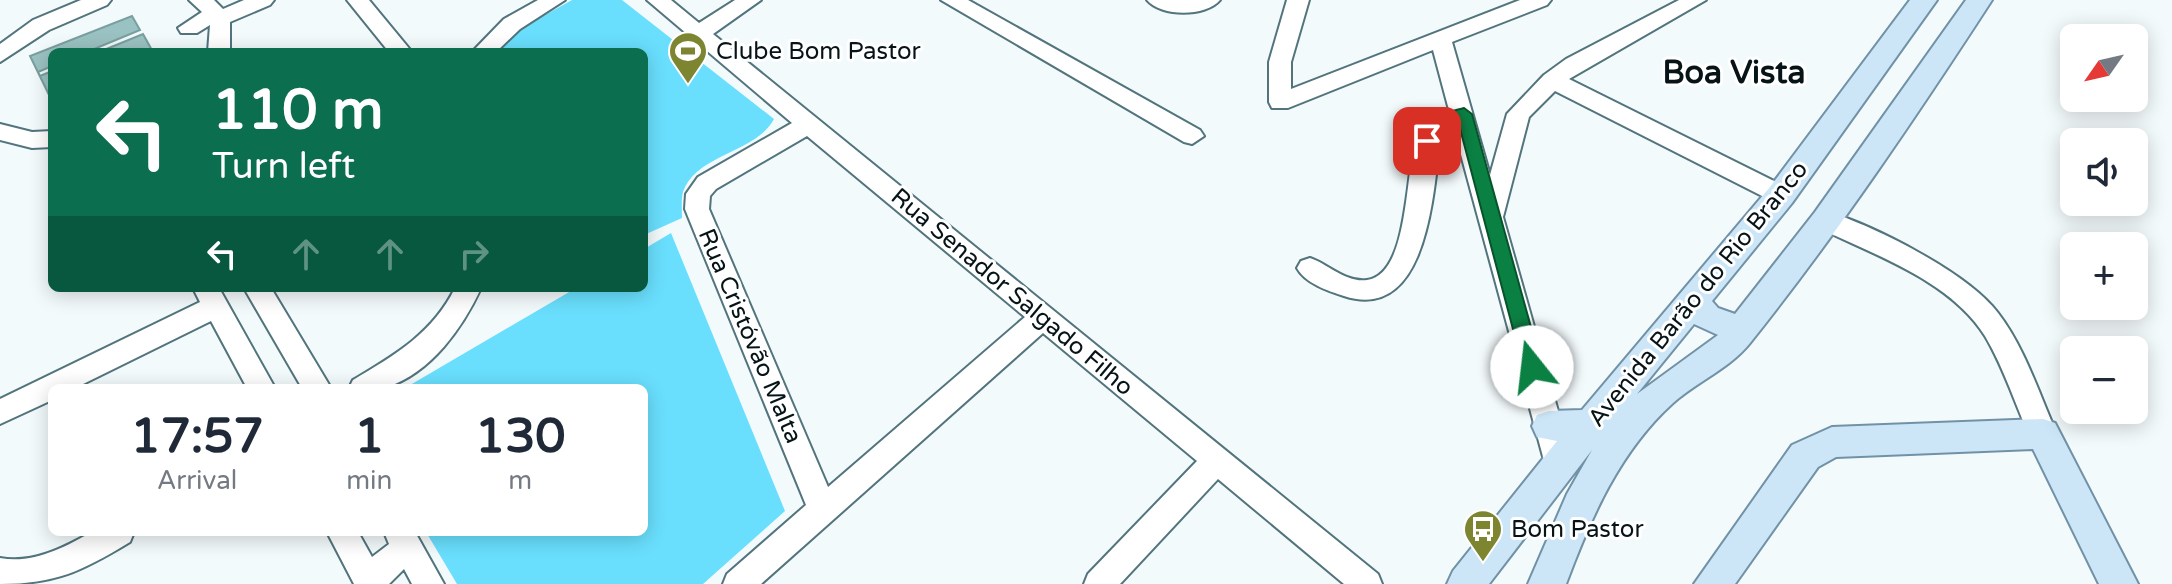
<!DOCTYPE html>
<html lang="en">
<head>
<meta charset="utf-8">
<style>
  :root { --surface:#fff; --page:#f2f2f3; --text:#1f2937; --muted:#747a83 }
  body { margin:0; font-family:"Varela Round",sans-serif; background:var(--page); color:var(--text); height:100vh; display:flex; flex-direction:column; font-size:30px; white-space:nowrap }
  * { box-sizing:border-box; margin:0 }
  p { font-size:26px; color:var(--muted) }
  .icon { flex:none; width:44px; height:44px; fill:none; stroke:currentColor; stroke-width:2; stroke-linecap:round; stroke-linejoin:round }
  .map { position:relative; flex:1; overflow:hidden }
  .drawer { position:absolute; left:48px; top:384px; width:600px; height:152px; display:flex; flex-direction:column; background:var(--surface); border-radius:12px; box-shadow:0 4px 20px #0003 }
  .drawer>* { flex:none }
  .hud { position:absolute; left:48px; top:48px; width:600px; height:244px; border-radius:12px; box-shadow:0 4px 20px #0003; background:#0b6e4f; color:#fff; overflow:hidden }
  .needle { width:52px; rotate:236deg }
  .controls { position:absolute; left:2060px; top:24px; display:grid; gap:16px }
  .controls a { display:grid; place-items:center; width:88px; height:88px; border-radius:12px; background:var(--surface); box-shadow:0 4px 20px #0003; font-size:40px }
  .pin { position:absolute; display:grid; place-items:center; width:68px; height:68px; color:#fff; margin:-34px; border-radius:16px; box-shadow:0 4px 12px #0006 }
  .me { position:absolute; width:88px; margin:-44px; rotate:344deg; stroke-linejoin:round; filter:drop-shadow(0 0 6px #0008) }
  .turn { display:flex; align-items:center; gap:28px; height:168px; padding:0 32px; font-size:36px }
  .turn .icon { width:104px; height:104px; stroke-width:2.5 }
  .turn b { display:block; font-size:56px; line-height:68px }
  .lanes { display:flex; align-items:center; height:76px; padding:0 32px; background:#0003; justify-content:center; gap:40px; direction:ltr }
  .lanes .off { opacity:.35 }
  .eta { display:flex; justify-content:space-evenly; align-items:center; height:136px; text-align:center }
  .eta b { font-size:48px; font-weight:700; line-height:56px }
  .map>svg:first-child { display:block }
  .green { fill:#69dffd }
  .building { fill:#9bc2c2; stroke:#799f9f; stroke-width:2 }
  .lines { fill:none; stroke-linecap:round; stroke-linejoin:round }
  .minor-casing { stroke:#52747d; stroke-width:4 }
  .major-casing { stroke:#7192a6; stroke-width:4 }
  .minor { fill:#fff; fill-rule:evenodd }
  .major { fill:#cce6f8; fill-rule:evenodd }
  .route { fill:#0b8043; stroke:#07532c; stroke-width:2 }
  .labels { text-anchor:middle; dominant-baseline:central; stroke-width:6; stroke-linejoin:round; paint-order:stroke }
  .poi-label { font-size:24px; fill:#061317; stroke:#fff; text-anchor:start }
  .street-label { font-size:24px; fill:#061317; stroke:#fff }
  .district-label { font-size:32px; font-weight:bold; fill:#061317; stroke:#fff }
</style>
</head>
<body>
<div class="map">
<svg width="2172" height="584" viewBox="0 0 2172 584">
  <rect width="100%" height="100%" fill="#f3fafc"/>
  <path class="green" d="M572 0H622L774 119C756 153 696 154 683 192 681 199 682 210 682 218L644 235V52H499L518 30Z
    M671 233 785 511 703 584H457L426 532H644V388H405L576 288H644V249Z"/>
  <path class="building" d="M132 16 140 30 87 52H52V66L38 72 40 76 52 71V101L30 56Z
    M143 34 153 52H99Z"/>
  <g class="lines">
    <defs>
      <path id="minor" d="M81 0H111L107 5 49 30 0 62V44L33 20Z
        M189 0H214L223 9 244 0H274L270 5 230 22V52H208L210 25 197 33H181L178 28 202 12Z
        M347 0H369L412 52H389Z
        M538 0H565L520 29 496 52H472L504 19Z
        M647 0H671L699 23 735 0H761L713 34 1378 574 1382 584H1344L1218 479 1120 584H1084L1088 574 1197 461 1043 333 761 584H723L727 574 806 505 685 209 686 194 698 177 792 123ZM807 136 1025 317 828 487 709 209 710 196 716 189Z
        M941 0H968L1200 130 1204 136 1192 144 1184 142Z
        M1147 0H1220C1206 17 1161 17 1147 0Z
        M1287 0H1309L1291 62V89L1520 0H1551L1547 5 1452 42 1490 175 1507 114 1544 75 1566 59 1679 0H1706L1569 79 1790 189 1793 195 1790 201H1772L1555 91 1529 117 1503 217 1573 464 1569 473 1559 477 1549 473 1545 464 1453 125 1441 131C1434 184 1430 324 1344 296 1328 291 1305 283 1297 268L1301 261 1310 258C1328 264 1346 283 1367 280 1415 273 1403 146 1422 123 1429 114 1438 112 1449 110L1433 50 1288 108H1272L1269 102V62Z
        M0 124 32 132 52 131V147L32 148 0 140Z
        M1826 211C1875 226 1968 273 1998 313 2025 348 2039 394 2057 434L2053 443 2043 446 2033 443C2016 408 2005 369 1985 336 1950 280 1874 255 1817 227L1814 220 1817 213Z
        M193 288H219L275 388H247L211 321 75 388H52V400L0 424V399L200 302Z
        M244 288H271L331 388H302Z
        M455 288H481C463 327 431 373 387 387 377 391 360 388 349 388L353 380C395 355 433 333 455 288Z
        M92 532H134L130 542C82 571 56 584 0 584V558C33 564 63 548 92 532Z
        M327 532H358L372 557 389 544 384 532H415L444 584H412L404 569 389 584H354Z"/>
      <path id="major" d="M1910 0H1937L1792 203 1712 301 1718 308 1735 314 1815 212 1966 0H1992C1916 117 1837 234 1750 343 1729 369 1698 381 1673 403 1620 451 1591 517 1566 584H1528L1567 494 1592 450 1489 584H1447L1453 571 1557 441 1537 437 1532 426 1537 415 1549 411 1582 410 1770 187ZM1694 324 1718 335 1637 394Z
        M2043 419 2055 423 2138 584H2099L2033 449 1836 457 1818 467 1735 584H1694L1792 445 1832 427Z"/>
    </defs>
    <use href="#minor" class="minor-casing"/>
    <use href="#major" class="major-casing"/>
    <use href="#minor" class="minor"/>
    <use href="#major" class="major"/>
  </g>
  <path class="route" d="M1464 108 1472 114 1542 367 1532 375 1523 367 1458 121 1438 130 1433 145 1427 147 1419 141C1424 116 1441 114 1464 108Z"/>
  <defs>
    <symbol id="stadium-pin" viewBox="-11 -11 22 30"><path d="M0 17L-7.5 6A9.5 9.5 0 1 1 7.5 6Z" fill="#7e8530" stroke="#fff"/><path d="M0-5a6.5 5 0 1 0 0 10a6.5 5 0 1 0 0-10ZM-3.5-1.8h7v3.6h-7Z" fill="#fff"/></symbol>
    <symbol id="bus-pin" viewBox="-11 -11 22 30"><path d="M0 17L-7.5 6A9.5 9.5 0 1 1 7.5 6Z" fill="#7e8530" stroke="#fff"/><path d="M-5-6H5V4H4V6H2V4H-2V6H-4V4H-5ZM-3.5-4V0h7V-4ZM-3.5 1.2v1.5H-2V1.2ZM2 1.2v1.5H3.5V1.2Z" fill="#fff"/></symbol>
  </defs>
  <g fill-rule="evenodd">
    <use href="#stadium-pin" x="666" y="29" width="44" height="60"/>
    <use href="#bus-pin" x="1461" y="507" width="44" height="60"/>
  </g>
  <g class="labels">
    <g class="poi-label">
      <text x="716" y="51">Clube Bom Pastor</text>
      <text x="1511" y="529">Bom Pastor</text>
    </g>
    <g class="street-label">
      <text transform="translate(1012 292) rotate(40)">Rua Senador Salgado Filho</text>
      <text transform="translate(1698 294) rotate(-51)">Avenida Barão do Rio Branco</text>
      <text transform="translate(750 336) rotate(67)">Rua Cristóvão Malta</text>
    </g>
    <g class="district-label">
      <text x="1734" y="73">Boa Vista</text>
    </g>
  </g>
</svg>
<div class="controls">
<a><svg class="needle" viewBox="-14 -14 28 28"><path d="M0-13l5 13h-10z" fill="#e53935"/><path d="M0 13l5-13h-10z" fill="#747a83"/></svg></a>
<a><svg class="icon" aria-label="sound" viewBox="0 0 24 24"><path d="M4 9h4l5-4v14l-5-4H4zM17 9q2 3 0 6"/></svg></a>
<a>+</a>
<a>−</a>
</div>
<div class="pin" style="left:1427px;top:141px;background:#d93025"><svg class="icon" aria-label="arrive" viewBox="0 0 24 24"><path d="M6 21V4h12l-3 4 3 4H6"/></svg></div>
<svg class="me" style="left:1532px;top:367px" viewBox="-20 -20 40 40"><circle r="19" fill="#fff"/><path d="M0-13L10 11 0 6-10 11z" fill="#0b8043"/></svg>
<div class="hud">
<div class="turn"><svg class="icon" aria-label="left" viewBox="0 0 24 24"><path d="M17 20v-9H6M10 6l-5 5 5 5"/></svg><div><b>110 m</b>Turn left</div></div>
<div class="lanes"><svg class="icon" aria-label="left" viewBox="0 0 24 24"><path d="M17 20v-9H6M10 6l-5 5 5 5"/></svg><svg class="icon off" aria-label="ahead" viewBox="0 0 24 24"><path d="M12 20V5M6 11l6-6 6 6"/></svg><svg class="icon off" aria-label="ahead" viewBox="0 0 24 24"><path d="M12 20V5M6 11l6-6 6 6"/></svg><svg class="icon off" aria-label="right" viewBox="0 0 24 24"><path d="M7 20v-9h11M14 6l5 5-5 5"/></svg></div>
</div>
<section class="drawer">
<div class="eta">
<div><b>17:57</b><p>Arrival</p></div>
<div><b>1</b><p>min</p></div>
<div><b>130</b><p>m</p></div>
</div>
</section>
</div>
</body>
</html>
